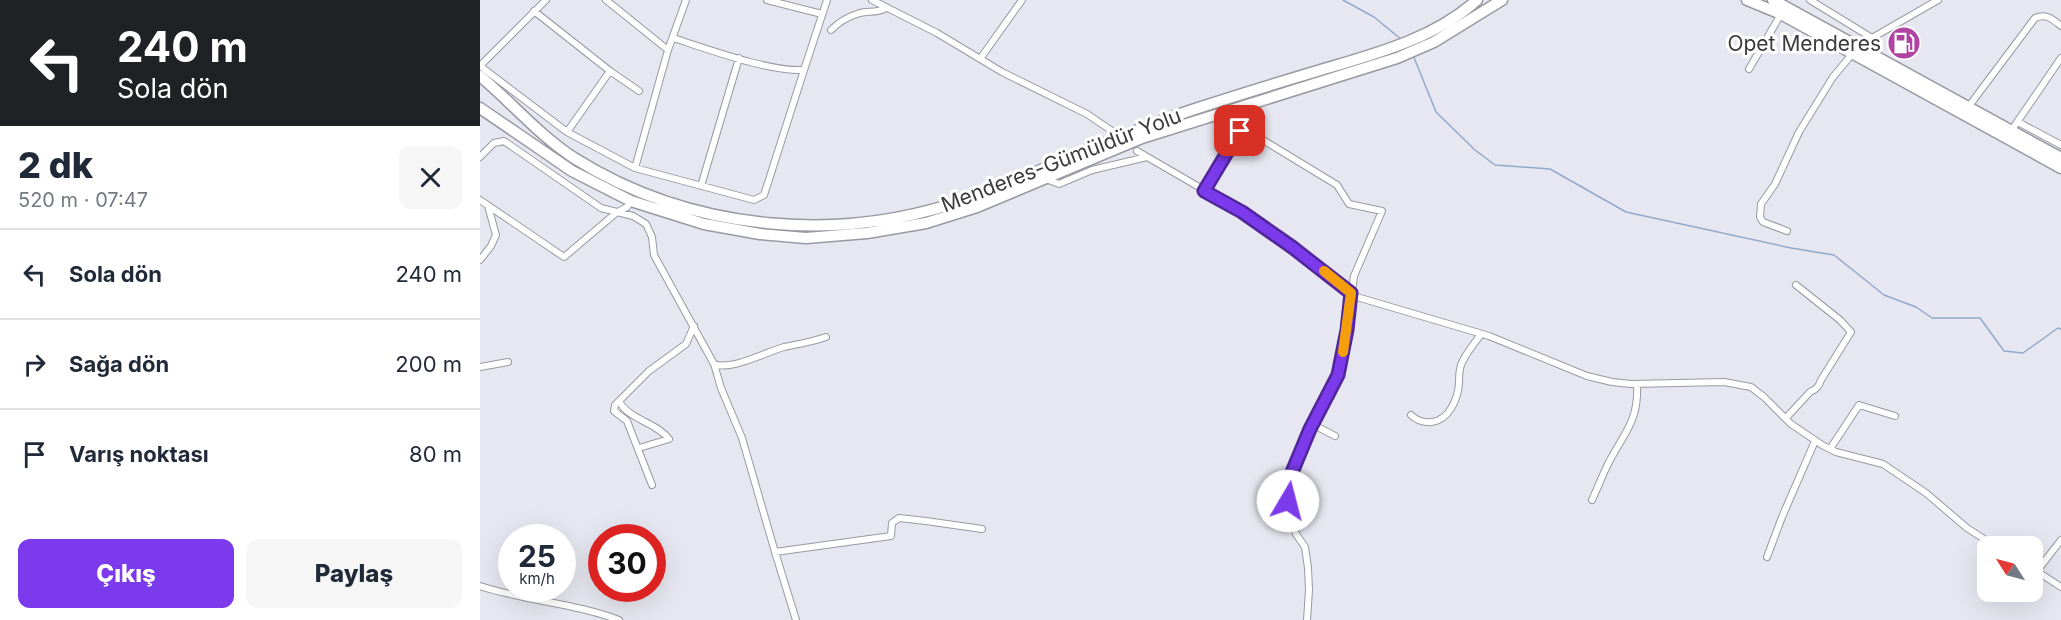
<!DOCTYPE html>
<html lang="tr">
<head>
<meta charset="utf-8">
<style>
  :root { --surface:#fff; --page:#f6f6f7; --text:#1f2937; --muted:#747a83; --line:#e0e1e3; --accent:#7c3aed }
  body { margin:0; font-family:Inter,sans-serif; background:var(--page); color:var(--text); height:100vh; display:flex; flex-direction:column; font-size:22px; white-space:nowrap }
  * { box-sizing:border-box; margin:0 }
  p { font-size:20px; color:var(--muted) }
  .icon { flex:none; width:33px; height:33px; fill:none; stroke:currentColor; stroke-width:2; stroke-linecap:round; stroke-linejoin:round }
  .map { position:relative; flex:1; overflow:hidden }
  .details { display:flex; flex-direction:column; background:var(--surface); width:480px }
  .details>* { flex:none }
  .hud { background:#202124; color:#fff; overflow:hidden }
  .needle { width:39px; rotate:306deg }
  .fabs { position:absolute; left:1497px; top:536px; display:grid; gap:12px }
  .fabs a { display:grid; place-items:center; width:66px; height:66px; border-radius:12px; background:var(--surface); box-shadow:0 6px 24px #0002; font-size:30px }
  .speed { position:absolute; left:18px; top:524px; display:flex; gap:12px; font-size:30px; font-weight:700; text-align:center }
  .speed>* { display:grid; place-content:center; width:78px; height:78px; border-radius:50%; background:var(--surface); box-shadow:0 6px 24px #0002; line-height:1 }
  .speed small { font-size:15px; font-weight:400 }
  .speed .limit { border:9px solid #d22; background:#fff; color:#111 }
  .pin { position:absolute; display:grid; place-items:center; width:51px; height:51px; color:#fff; margin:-26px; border-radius:12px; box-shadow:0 3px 9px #0006 }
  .me { position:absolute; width:66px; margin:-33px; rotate:8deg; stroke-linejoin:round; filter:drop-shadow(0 0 4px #0008) }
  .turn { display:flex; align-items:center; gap:21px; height:126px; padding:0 18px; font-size:27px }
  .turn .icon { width:78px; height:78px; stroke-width:2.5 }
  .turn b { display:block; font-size:42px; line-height:51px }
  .round { display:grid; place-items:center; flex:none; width:63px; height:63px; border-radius:12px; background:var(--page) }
  .summary { display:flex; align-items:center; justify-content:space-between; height:102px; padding:0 18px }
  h1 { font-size:36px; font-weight:800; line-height:45px }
  .button { display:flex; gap:12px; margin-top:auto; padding:12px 18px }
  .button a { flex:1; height:69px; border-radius:12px; background:var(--accent); color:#fff; font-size:24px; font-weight:800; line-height:69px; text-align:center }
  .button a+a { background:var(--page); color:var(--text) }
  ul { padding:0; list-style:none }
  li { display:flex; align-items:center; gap:18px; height:90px; padding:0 18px; border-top:2px solid var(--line) }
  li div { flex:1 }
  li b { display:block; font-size:22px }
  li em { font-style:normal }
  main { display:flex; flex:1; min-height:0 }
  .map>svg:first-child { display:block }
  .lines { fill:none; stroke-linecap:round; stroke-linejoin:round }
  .stream { stroke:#92a9cb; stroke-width:1.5 }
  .street-casing { stroke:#9899a2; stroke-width:8 }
  .primary-casing { stroke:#9899a2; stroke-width:13 }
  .street { stroke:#fff; stroke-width:6 }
  .primary { stroke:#fff; stroke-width:10 }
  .route-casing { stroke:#51269a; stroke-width:15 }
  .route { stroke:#7c3aed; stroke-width:10 }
  .slow { stroke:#f59e0b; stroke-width:10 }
  .labels { text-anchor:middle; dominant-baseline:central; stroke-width:6; stroke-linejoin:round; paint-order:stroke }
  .poi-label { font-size:21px; fill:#3b3b3f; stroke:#fff; text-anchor:end }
  .street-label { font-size:21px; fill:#3b3b3f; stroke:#fff }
</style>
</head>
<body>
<main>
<section class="details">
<div class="hud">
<div class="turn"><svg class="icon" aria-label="left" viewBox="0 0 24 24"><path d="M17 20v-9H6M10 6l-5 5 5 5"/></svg><div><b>240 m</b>Sola dön</div></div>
</div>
<div class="summary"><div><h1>2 dk</h1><p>520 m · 07:47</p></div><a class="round"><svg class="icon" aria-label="close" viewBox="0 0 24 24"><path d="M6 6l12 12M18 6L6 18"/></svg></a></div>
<ul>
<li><svg class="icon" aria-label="left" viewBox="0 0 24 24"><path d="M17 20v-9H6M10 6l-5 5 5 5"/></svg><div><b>Sola dön</b></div><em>240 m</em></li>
<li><svg class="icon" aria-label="right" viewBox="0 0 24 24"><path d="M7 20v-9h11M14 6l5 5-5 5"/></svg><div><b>Sağa dön</b></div><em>200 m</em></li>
<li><svg class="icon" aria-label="arrive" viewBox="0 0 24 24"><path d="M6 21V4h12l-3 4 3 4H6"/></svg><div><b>Varış noktası</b></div><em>80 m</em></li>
</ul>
<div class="button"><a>Çıkış</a><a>Paylaş</a></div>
</section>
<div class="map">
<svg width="1581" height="620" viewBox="0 0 1581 620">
  <rect width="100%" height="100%" fill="#e7e7f1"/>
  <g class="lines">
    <path class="stream" d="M863 0 894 17 922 40
      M933 55 956 112 995 150 1015 165 1070 169 1146 212 1311 248 1354 255 1404 295 1436 307 1452 318H1500L1524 351 1543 353 1578 328 1581 329"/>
    <defs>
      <path id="street" d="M66 0 0 66 87 132 155 168 274 200 284 195 324 70
        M126 0 188 50
        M287 0 342 14
        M392 0 457 33 522 72 607 114 632 131
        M1330 0 1392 38
        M54 11 130 71 159 91
        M351 30C358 23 367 17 377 14 387 10 396 14 406 8
        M193 38C228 49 289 72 324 70L347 0
        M1384 49 1392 38 1458 0
        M500 59 542 0
        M1269 69 1301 14
        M1489 106 1555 18C1566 13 1572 19 1581 26
        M1538 122 1581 145
        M1531 131 1581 58
        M87 132 130 71
        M657 151 762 212 836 264 877 297 1009 336 1107 376 1132 382 1151 384 1244 382 1271 387 1284 397 1311 424 1342 445 1356 452 1403 464 1446 493 1487 528 1515 546
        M0 157 14 143 24 141 121 208 153 216 166 224 172 237 174 255 234 364C251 371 286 352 304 347 318 344 332 342 346 337
        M155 168 188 50 206 0
        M566 179 579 184 612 170 667 157
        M221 186 259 58
        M724 191 755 137 760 131 765 129 857 185 869 204 902 211 874 276 867 330 858 375 830 429 810 477 808 501 811 518 816 534 825 547 828 568 829 590 827 620
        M0 200 84 257 136 213 147 207 151 201
        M1307 231 1283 222 1280 217 1281 204 1295 184 1319 132 1353 77 1373 53
        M0 260 11 246 16 235 8 206
        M234 364 241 388 262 438 295 552
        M0 367 28 362
        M139 401C149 420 176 422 189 439L159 448
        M931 415C937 421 943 423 952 422 969 420 978 399 979 383 979 377 979 371 981 365 985 354 995 343 1001 334
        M1306 418 1330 392C1337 389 1339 386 1341 380L1371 332 1360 320 1316 285
        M832 424 855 436
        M1350 449 1379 405 1415 416
        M172 485 147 421 134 411 135 405 169 371 206 344 214 326
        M1112 500C1118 487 1123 474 1129 462 1145 432 1159 420 1157 384
        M1287 557 1302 517 1335 441
        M1552 568 1581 587
        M1557 571 1581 540
        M0 586C46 601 94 603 139 620
        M316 620 295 552 411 536 412 523 419 518 446 521 502 529"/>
      <path id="primary" d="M1267 0 1301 14 1581 168
        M1293 0 1581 158
        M0 76C31 102 60 136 94 158 212 232 362 245 492 197 567 170 639 134 715 109 755 96 794 84 834 72 891 55 953 40 997 0
        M0 108 92 171 151 201 224 224 280 234 326 238 387 233 446 223 497 207 662 138 917 58 954 42 1022 0"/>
    </defs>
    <use href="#street" class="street-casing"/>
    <use href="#primary" class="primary-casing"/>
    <use href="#street" class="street"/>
    <use href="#primary" class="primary"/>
  </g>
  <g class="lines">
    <defs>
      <path id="route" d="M760 131 724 191 762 212 812 247 871 293 867 330 858 375 830 429 810 477 808 501"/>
    </defs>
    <use href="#route" class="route-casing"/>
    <use href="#route" class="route"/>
    <path class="slow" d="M844 271 871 293 863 352"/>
  </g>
  <defs>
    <symbol id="fuel-disc" viewBox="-11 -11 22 22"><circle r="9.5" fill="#b144a3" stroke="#fff"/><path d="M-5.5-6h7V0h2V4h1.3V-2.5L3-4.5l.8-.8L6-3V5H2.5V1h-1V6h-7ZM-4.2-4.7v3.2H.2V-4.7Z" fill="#fff"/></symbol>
  </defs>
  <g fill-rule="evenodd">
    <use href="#fuel-disc" x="1405" y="24" width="38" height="38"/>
  </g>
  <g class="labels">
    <g class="poi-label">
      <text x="1401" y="43">Opet Menderes</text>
    </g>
    <g class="street-label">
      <text transform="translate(581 160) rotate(-21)">Menderes-Gümüldür Yolu</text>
    </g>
  </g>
</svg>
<div class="fabs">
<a><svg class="needle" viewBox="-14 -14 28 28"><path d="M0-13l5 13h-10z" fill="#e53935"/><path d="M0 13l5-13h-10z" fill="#747a83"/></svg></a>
</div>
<div class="speed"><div>25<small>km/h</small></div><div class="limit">30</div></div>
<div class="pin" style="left:760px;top:131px;background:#d93025"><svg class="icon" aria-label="arrive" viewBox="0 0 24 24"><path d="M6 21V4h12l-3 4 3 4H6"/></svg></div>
<svg class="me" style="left:808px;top:501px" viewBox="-20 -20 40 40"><circle r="19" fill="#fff"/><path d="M0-13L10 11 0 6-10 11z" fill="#7c3aed"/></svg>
</div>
</main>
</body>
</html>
